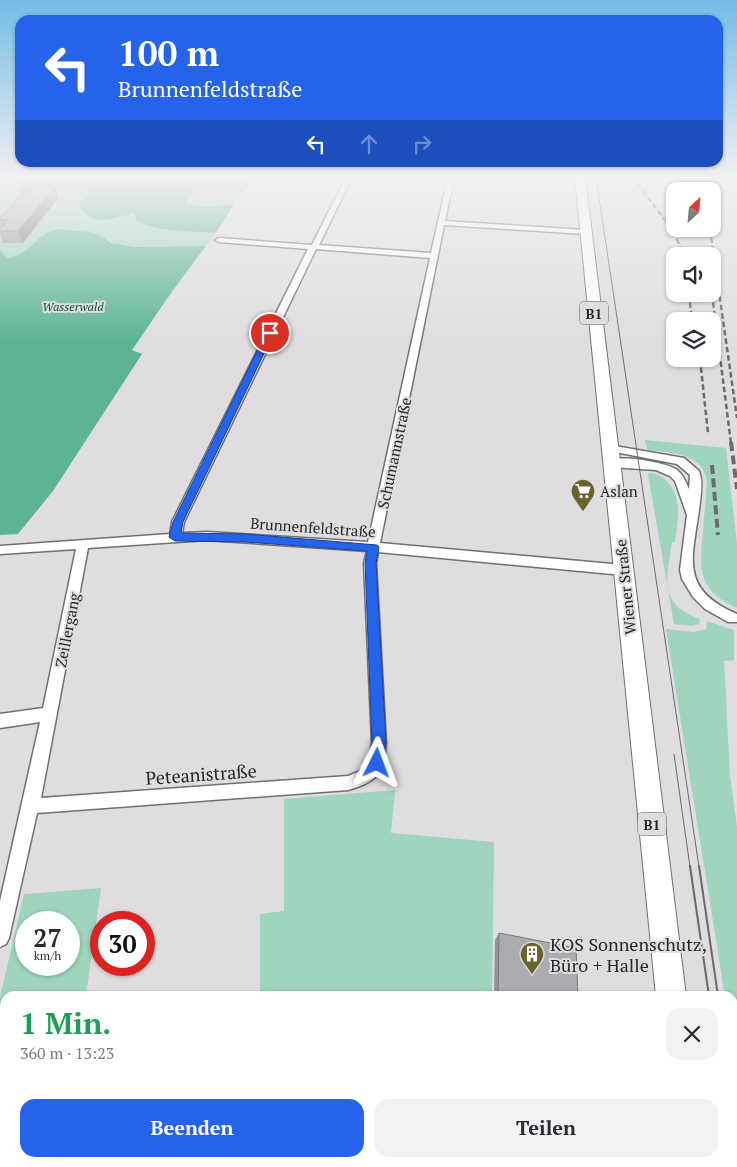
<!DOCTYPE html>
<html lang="de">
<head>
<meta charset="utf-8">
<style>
  :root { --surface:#fff; --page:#f2f2f3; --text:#2b2b33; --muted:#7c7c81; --accent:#2563eb }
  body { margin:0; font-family:"PT Serif",serif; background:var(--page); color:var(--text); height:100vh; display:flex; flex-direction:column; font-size:19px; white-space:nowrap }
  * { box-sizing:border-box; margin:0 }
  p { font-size:16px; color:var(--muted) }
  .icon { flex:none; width:28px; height:28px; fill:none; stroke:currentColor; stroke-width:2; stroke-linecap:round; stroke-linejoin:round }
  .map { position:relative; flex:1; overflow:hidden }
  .details { position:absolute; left:0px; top:991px; width:738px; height:176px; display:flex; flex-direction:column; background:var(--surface); border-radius:15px 15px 0 0; box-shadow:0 1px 4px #0004 }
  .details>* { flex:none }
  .top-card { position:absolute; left:15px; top:15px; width:708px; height:152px; border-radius:15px; box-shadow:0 1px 4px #0004; background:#2563eb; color:#fff; overflow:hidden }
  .needle { width:32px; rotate:26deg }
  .fabs { position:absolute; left:666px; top:182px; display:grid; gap:10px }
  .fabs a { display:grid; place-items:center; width:55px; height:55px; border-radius:10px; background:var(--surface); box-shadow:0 1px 4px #0004; font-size:25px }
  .speed { position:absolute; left:15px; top:911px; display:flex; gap:10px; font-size:25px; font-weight:700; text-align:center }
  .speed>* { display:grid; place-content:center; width:65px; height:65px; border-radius:50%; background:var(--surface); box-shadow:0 1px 4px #0004; line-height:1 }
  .speed small { font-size:12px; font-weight:400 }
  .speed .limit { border:8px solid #d22; background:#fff; color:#111 }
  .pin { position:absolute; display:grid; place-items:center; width:42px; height:42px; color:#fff; margin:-21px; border:2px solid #fff; border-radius:50%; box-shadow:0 1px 5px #0007 }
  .me { position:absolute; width:55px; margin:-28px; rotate:3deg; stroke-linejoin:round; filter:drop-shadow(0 0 4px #0008) }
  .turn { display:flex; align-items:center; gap:18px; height:105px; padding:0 20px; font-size:22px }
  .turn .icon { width:65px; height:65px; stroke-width:2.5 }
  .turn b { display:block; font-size:35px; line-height:42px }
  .lanes { display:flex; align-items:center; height:48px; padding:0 20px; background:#0003; justify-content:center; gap:25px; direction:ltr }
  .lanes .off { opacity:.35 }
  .round { display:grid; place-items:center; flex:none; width:52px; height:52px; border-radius:15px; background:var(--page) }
  .overview { display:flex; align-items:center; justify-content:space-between; height:85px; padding:0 20px }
  h1 { font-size:30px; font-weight:800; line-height:38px; color:#1e9e55 }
  .button { display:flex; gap:10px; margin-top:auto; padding:10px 20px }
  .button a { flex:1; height:58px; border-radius:15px; background:var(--accent); color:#fff; font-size:20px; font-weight:800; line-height:58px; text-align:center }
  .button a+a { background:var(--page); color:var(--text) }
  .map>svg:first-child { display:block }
  .green { fill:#9ed5bc; fill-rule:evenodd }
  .forest { fill:#5cb590 }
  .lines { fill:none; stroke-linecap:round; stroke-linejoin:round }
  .minor-casing { stroke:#716f72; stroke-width:3 }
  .primary-casing { stroke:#716f72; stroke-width:2 }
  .minor { fill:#fff; fill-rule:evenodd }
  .primary { fill:#fff; fill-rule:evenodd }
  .tram-far1 { stroke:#6c6a6d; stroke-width:1 }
  .tram { stroke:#6c6a6d; stroke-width:2 }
  .rail-far1 { stroke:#6c6a6d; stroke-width:2.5; stroke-dasharray:5.5 3; stroke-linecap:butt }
  .rail { stroke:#6c6a6d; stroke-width:4; stroke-dasharray:9 4.5; stroke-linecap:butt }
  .wall { fill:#949497 }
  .shaded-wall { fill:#78787b }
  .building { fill:#acacb0; stroke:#78787b }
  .route { fill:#2563eb; stroke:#184099 }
  .labels { text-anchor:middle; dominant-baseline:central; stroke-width:4; stroke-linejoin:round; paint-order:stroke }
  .far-park-label { font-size:12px; font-style:italic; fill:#0b543c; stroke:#e0dde1 }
  .shield { fill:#e0dde1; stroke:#5e5d5f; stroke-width:1 }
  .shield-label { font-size:14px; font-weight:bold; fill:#272627 }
  .street-label { font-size:15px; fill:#272627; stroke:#e0dde1 }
  .poi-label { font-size:15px; fill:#272627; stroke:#e0dde1; text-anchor:start }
  .near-street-label { font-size:18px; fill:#272627; stroke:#e0dde1 }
  .near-poi-label { font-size:18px; fill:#272627; stroke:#e0dde1; text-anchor:start }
</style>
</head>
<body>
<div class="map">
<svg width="737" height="1167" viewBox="0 0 737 1167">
  <rect width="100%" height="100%" fill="#e0dde1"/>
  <path class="green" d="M7 177H25L22 186C31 189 40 191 49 191 63 191 80 181 92 192L85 196 97 220 135 213 148 225 216 233 206 246C177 247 127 255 103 237L28 248 18 256 8 258 0 250V182Z
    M201 187 230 188 234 191 243 193 234 204 207 207 187 204 189 196Z
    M645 440 726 448 737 544V608C698 591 699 570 703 532 704 516 706 499 707 482 703 452 672 453 647 450Z
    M653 473C684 485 679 515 675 542H672C667 578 657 603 700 619L699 624 691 626 674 624 648 474Z
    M707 621 734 630V660L724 661 730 776 737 827V1069L733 1041 732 996H725L666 629 694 632 706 629Z
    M395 790 391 833 494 842 492 996H260V914L284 911V799Z
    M101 888 86 996H5V1095L0 1090V997L24 894ZM26 922H69V965H26Z
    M5 1117V1162L165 1163 164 1167H0V1118Z"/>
  <path class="forest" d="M25 177H252L243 193 234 191 230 188 201 187 186 200 187 204 207 207 234 204 216 233C195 231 153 232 136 220L134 213C114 218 87 230 79 202L91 193 89 190 72 187 22 194 18 190Z
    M57 229 91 232 103 237 111 243 134 247 206 246 171 293 132 350 142 354 53 491 18 534 0 535V250L8 258C29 255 37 234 57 229Z"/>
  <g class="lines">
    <defs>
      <path id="minor" d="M346 177H352L319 245 431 253 448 177H454L445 221 585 230 589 232 585 234 444 225 380 543 623 565 629 570 623 575 378 552 376 563 386 743C384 773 377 782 348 790L37 813 9 938 6 944 0 947V901L40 722 0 728V714L43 708 76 549 0 554V546L170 534 172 522 308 249 219 242 215 240 219 238 312 245ZM316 249 430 258 368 542 207 532 182 533 184 522ZM207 540 367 551 364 563 372 743 367 765 358 772 348 776 41 798 88 548Z
        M609 445 684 458 699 471C703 480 701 493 700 502 694 555 676 588 737 614V622H728L705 609 693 597 682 579 680 570 687 515 675 481 670 476 656 470 611 467 606 463C614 453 666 462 677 470 683 475 686 482 689 489L690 475 677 464 605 450 604 448Z
        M0 1097H5V1117H0Z"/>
      <path id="primary" d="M575 177H585L686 996H656Z
        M673 1162H707L708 1167H674Z"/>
    </defs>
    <use href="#minor" class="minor-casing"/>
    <use href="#primary" class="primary-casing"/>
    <use href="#minor" class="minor"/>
    <use href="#primary" class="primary"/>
    <path class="tram-far1" d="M596 177 699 867
      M674 754 690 867"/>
    <path class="tram" d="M690 866 709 996
      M699 866 718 996
      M732 1091 737 1121
      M732 1161 733 1167"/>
    <path class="rail-far1" d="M632 177 672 229 682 250
      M703 177 705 191
      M710 229 737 418
      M689 294 692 321
      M712 294 731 443
      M700 359 708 433"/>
    <path class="rail" d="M731 442 737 489
      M712 465 718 535"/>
  </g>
  <path class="wall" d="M58 198 23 243H3L0 234V229L1 227 0 224V218Z
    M499 933 578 996H494L495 940Z
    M428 1162H583V1167H428Z"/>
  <path class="shaded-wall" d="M55 187 58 198 23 243 18 231Z"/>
  <path class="building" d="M36 186 55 187 18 231H0V229L8 220H0V218L22 194 29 195Z
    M499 933 576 948 578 996H498Z
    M431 1162H583V1167H431Z"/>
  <linearGradient id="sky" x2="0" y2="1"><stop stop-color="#73bce7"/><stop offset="0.52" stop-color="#f1f0f2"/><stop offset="1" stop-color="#f1f0f2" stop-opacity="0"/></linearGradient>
  <rect width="737" height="341" fill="url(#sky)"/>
  <path class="route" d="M270 331 274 333 183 522 181 533 245 534 377 545 379 547 376 563 386 743 382 768 377 770 372 768 370 763 372 743 365 563 367 551 245 542 175 541 169 537 173 522 266 333Z"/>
  <defs>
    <symbol id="supermarket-pin" viewBox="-11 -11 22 30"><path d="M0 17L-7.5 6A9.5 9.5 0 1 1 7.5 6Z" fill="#69612e" stroke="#e0dde1"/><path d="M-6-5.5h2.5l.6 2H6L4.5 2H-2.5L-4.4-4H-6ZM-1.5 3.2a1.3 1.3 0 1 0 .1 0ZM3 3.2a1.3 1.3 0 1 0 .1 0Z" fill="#fff"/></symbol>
    <symbol id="building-pin" viewBox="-11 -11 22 30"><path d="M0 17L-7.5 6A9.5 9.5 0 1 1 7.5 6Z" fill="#69612e" stroke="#e0dde1"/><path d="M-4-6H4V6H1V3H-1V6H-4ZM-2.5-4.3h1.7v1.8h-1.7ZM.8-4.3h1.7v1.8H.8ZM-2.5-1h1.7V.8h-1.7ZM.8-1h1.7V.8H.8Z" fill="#fff"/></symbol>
  </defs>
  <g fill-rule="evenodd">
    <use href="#supermarket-pin" x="569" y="477" width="28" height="38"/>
    <use href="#building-pin" x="518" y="940" width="28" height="38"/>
  </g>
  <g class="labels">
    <g class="far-park-label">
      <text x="73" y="306">Wasserwald</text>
    </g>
    <g class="shield">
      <rect x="580" y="301.5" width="28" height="23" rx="4"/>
      <rect x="638" y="812.5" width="28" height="23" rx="4"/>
    </g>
    <g class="shield-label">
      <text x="594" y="313">B1</text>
      <text x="652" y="824">B1</text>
    </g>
    <g class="street-label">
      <text transform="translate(394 453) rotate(-78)">Schumannstraße</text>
      <text transform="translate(313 527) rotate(4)">Brunnenfeldstraße</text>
      <text transform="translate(625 587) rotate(-96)">Wiener Straße</text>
      <text transform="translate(67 630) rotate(-79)">Zeillergang</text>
    </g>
    <g class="poi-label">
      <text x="600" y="491">Aslan</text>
    </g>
    <g class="near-street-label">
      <text transform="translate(201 774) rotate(-4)">Peteanistraße</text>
    </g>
    <g class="near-poi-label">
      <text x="550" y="944">KOS Sonnenschutz,<tspan x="550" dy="21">Büro + Halle</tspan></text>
    </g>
  </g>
</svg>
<div class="fabs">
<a><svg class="needle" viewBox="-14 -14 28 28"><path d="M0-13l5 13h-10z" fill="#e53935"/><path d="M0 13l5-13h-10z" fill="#7c7c81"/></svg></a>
<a><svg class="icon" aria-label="sound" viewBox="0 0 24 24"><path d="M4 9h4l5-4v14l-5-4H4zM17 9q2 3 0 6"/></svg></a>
<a><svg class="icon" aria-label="layers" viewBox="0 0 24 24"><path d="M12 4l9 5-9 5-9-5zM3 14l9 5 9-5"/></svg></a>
</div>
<div class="speed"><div>27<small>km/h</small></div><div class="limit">30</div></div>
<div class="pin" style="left:270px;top:333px;background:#d93025"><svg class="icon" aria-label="arrive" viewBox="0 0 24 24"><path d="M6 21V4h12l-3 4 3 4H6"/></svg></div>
<svg class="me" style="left:377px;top:763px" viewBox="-20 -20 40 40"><path d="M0-17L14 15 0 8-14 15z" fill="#2563eb" stroke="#fff" stroke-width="4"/></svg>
<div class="top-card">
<div class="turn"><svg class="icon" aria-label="left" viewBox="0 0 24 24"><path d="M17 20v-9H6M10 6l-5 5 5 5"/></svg><div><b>100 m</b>Brunnenfeldstraße</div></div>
<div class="lanes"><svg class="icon" aria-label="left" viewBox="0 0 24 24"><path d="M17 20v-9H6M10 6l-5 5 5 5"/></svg><svg class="icon off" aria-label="ahead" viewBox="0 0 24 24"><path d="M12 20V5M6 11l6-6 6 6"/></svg><svg class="icon off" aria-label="right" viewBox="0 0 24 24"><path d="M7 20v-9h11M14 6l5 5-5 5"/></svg></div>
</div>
<section class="details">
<div class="overview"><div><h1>1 Min.</h1><p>360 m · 13:23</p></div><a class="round"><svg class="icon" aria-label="close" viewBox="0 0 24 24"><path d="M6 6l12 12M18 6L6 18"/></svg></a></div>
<div class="button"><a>Beenden</a><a>Teilen</a></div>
</section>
</div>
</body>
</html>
